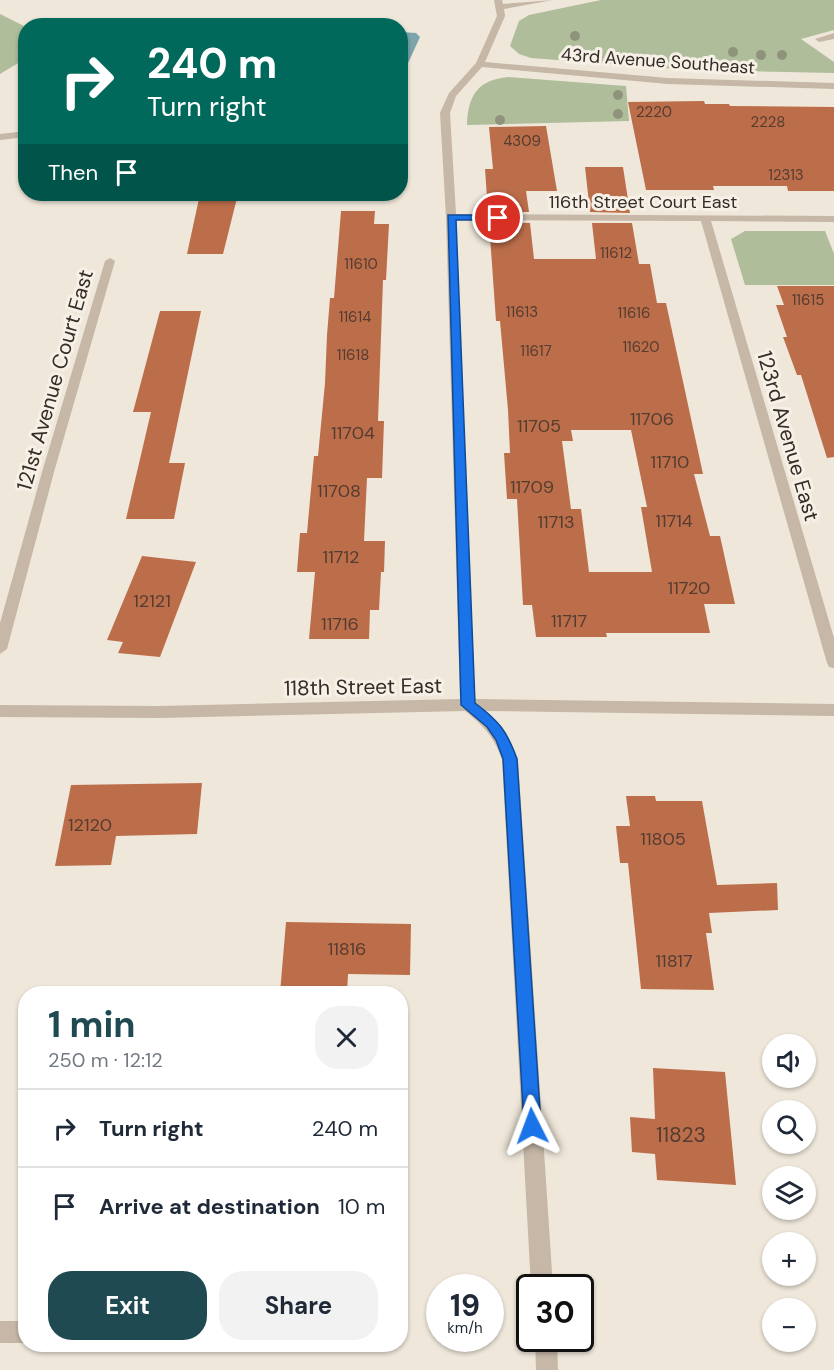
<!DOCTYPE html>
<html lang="en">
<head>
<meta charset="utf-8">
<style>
  :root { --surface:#fff; --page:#f2f2f3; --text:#1f2937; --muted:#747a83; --line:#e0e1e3; --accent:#204a51 }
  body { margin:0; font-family:"DM Sans",sans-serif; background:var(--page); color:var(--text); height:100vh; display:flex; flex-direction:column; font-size:22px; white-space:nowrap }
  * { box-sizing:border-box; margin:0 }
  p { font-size:20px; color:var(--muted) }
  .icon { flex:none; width:33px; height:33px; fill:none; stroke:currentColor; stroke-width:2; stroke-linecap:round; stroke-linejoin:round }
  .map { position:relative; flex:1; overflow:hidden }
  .drawer { position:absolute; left:18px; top:986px; width:390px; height:366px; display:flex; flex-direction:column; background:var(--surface); border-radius:24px; box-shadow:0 2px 4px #0004 }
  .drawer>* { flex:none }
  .banner { position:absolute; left:18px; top:18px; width:390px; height:183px; border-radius:24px; box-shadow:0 2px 4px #0004; background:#00695c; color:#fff; overflow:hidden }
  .fabs { position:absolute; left:762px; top:1034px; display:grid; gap:12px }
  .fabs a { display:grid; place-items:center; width:54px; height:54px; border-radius:50%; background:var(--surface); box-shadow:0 2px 4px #0004; font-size:30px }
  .speed { position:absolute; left:426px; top:1274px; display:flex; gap:12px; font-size:30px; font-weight:700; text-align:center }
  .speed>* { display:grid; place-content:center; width:78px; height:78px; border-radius:50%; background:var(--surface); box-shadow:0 2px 4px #0004; line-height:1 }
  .speed small { font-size:15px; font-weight:400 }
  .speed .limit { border:3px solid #111; border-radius:9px; background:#fff; color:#111 }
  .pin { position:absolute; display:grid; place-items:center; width:51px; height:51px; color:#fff; margin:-26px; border:3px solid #fff; border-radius:50%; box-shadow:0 2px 6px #0007 }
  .me { position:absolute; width:66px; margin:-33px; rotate:357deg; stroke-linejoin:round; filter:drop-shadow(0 0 4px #0008) }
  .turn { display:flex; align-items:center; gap:21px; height:126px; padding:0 30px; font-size:27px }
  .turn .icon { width:78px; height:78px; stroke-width:2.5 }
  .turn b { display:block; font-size:42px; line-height:51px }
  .then { display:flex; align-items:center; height:57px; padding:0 30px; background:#0003; gap:12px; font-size:22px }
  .round { display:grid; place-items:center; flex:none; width:63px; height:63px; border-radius:24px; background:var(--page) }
  .head { display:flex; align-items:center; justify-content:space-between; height:102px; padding:0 30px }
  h1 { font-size:36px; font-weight:700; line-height:45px; color:var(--accent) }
  .action { display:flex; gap:12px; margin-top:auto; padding:12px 30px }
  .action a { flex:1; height:69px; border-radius:24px; background:var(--accent); color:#fff; font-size:24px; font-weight:700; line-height:69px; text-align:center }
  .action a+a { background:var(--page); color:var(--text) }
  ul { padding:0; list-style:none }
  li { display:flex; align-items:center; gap:18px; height:78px; padding:0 30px; border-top:2px solid var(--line) }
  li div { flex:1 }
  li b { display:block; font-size:22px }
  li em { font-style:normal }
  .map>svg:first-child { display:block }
  .green { fill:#afbd9b }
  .water { fill:#7ba5aa }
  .building { fill:#bc6e4b; fill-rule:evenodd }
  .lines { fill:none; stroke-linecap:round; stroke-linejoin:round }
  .minor { fill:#c6b7a7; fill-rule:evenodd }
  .tree { fill:#8f937b }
  .route { fill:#1a73e8; stroke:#114b97; stroke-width:1.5 }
  .labels { text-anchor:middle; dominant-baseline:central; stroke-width:6; stroke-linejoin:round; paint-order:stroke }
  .far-number-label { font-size:15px; fill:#553c30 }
  .far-street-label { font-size:18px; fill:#332c27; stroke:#f7f0e6 }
  .number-label { font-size:18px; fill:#553c30 }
  .street-label { font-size:21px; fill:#332c27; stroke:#f7f0e6 }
  .near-number-label { font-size:21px; fill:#553c30 }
</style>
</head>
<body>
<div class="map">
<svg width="834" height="1370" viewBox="0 0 834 1370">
  <rect width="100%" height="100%" fill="#efe7da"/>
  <path class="green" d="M601 0H834V30L801 39 834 62V73L689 70 531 58 519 54 510 46 519 21 529 15Z
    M0 14 24 26 25 59 0 74Z
    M508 77 626 86 629 121 467 125C468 95 478 80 508 77Z
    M745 231H825L834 254V285H745L731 239Z"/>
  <path class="water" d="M401 32 416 33 420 37 403 74 401 94Z"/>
  <path class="building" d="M704 101 705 104H729L730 106 834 107V191H788L787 186H713L714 190H646L628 102Z
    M546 126 557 191H526L529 212H488L485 169H493L489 127Z
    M585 167H623L630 213 590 212Z
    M200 194H238L223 254H187Z
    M341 211H375L374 224H389L386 280H383L378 421H384L382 478H367L364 541H385L384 572H381L379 610H370L369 639H309L315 572H297L300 533H307L314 456H318L325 383 327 335 330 298H334Z
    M489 222 530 223 534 259H596L592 223H632L639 264H650L657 303H666L703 474H694L710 536H720L735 604H704L710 633H606L607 637H536L532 605H523L517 499H507L504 453H510L508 410 500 321H496ZM571 430H631L647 507H641L652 572H589L581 509H571L562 441H573Z
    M777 286H834V457L827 458 801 375H797L783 337H787L776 305H784Z
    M160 311H201L169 463H185L174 519H126L151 412H133Z
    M142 556 196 562 160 657 118 653 123 642 107 640Z
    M202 783 197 834 116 836 111 865 55 866 71 785Z
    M626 796H655L656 801H702L717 885 777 883 778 910 709 913 712 933H706L714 990 641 989 628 863H620L616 826H630Z
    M286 922 411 924 410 975 348 974 347 993H280Z
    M653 1068 725 1072 736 1185 657 1180 655 1154 632 1152 630 1117 655 1119Z"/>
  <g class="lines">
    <path class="minor" d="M494 0H502L503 4 553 0 504 9 505 16 485 62 668 78 834 83V89L668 84 482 67 456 96 450 113 456 214 834 216V222L711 221 834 638V668L829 667 827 663 701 221 456 220 475 699 834 704V716L486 711 504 730 518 759 553 1287H531L502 759C494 737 483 725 465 711L159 718 0 717V705L159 706 460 699 446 217 440 113 449 93 476 63 497 16Z
      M834 33V39L819 42 815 39Z
      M26 131V137L0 140V134Z
      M110 258 115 261 54 472 7 649 0 654V623L42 472 105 261Z
      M0 1321H26V1343H0Z
      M535 1338H557L558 1370H536Z"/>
  </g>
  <g class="tree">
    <circle cx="575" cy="36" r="5"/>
    <circle cx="733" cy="52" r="5"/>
    <circle cx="761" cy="55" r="5"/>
    <circle cx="782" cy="55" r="5"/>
    <circle cx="618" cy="95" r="5"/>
    <circle cx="618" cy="114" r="5"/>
    <circle cx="500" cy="120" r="5"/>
  </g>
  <path class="route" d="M448 215H498L502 218 498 220H456L475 703C499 721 507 731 517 759L541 1126 539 1132 532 1135 526 1132 524 1126 503 759 496 740 487 727 461 705Z"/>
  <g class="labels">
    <g class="far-number-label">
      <text x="654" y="112">2220</text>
      <text x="768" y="122">2228</text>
      <text x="522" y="141">4309</text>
      <text x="786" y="175">12313</text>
      <text x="616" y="253">11612</text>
      <text x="361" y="264">11610</text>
      <text x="808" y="300">11615</text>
      <text x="522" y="312">11613</text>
      <text x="634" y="313">11616</text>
      <text x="355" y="317">11614</text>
      <text x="641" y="347">11620</text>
      <text x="536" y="351">11617</text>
      <text x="353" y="355">11618</text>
    </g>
    <g class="far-street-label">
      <text transform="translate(658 61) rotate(4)">43rd Avenue Southeast</text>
      <text x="643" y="202">116th Street Court East</text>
    </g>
    <g class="number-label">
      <text x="652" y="419">11706</text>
      <text x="539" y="426">11705</text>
      <text x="353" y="433">11704</text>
      <text x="670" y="462">11710</text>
      <text x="532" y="487">11709</text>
      <text x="339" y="491">11708</text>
      <text x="674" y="521">11714</text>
      <text x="556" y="522">11713</text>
      <text x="341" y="557">11712</text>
      <text x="689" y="588">11720</text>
      <text x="152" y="601">12121</text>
      <text x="569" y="621">11717</text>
      <text x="340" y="624">11716</text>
      <text x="90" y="825">12120</text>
      <text x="663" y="839">11805</text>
      <text x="347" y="949">11816</text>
      <text x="674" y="961">11817</text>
    </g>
    <g class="street-label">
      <text transform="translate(55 380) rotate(-74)">121st Avenue Court East</text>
      <text transform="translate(788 436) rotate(74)">123rd Avenue East</text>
      <text transform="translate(363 687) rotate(-1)">118th Street East</text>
    </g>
    <g class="near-number-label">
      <text x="681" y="1135">11823</text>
    </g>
  </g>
</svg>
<div class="fabs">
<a><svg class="icon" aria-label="sound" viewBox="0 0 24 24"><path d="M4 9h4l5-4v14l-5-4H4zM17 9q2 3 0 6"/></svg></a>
<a><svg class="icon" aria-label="search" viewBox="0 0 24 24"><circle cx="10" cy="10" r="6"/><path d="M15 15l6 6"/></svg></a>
<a><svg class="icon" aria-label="layers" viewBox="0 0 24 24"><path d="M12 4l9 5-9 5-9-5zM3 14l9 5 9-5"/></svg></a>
<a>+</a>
<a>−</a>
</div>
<div class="speed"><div>19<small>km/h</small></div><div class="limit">30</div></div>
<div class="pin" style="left:498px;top:218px;background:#d93025"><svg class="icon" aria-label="arrive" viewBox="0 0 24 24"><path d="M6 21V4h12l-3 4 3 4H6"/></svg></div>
<svg class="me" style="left:532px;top:1126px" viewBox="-20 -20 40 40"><path d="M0-17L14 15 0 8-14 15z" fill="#1a73e8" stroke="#fff" stroke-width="4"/></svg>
<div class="banner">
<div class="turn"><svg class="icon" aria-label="right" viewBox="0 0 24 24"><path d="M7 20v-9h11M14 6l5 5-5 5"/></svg><div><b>240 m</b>Turn right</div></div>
<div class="then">Then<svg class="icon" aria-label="arrive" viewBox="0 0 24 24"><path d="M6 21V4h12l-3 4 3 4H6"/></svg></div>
</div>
<section class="drawer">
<div class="head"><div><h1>1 min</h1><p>250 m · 12:12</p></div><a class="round"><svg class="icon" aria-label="close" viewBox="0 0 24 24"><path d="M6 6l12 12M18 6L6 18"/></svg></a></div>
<ul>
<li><svg class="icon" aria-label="right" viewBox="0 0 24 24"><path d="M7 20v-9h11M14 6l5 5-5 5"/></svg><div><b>Turn right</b></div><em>240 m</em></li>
<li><svg class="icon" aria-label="arrive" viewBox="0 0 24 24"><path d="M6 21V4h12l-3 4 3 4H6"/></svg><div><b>Arrive at destination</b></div><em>10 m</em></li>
</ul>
<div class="action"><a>Exit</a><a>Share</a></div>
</section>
</div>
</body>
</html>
